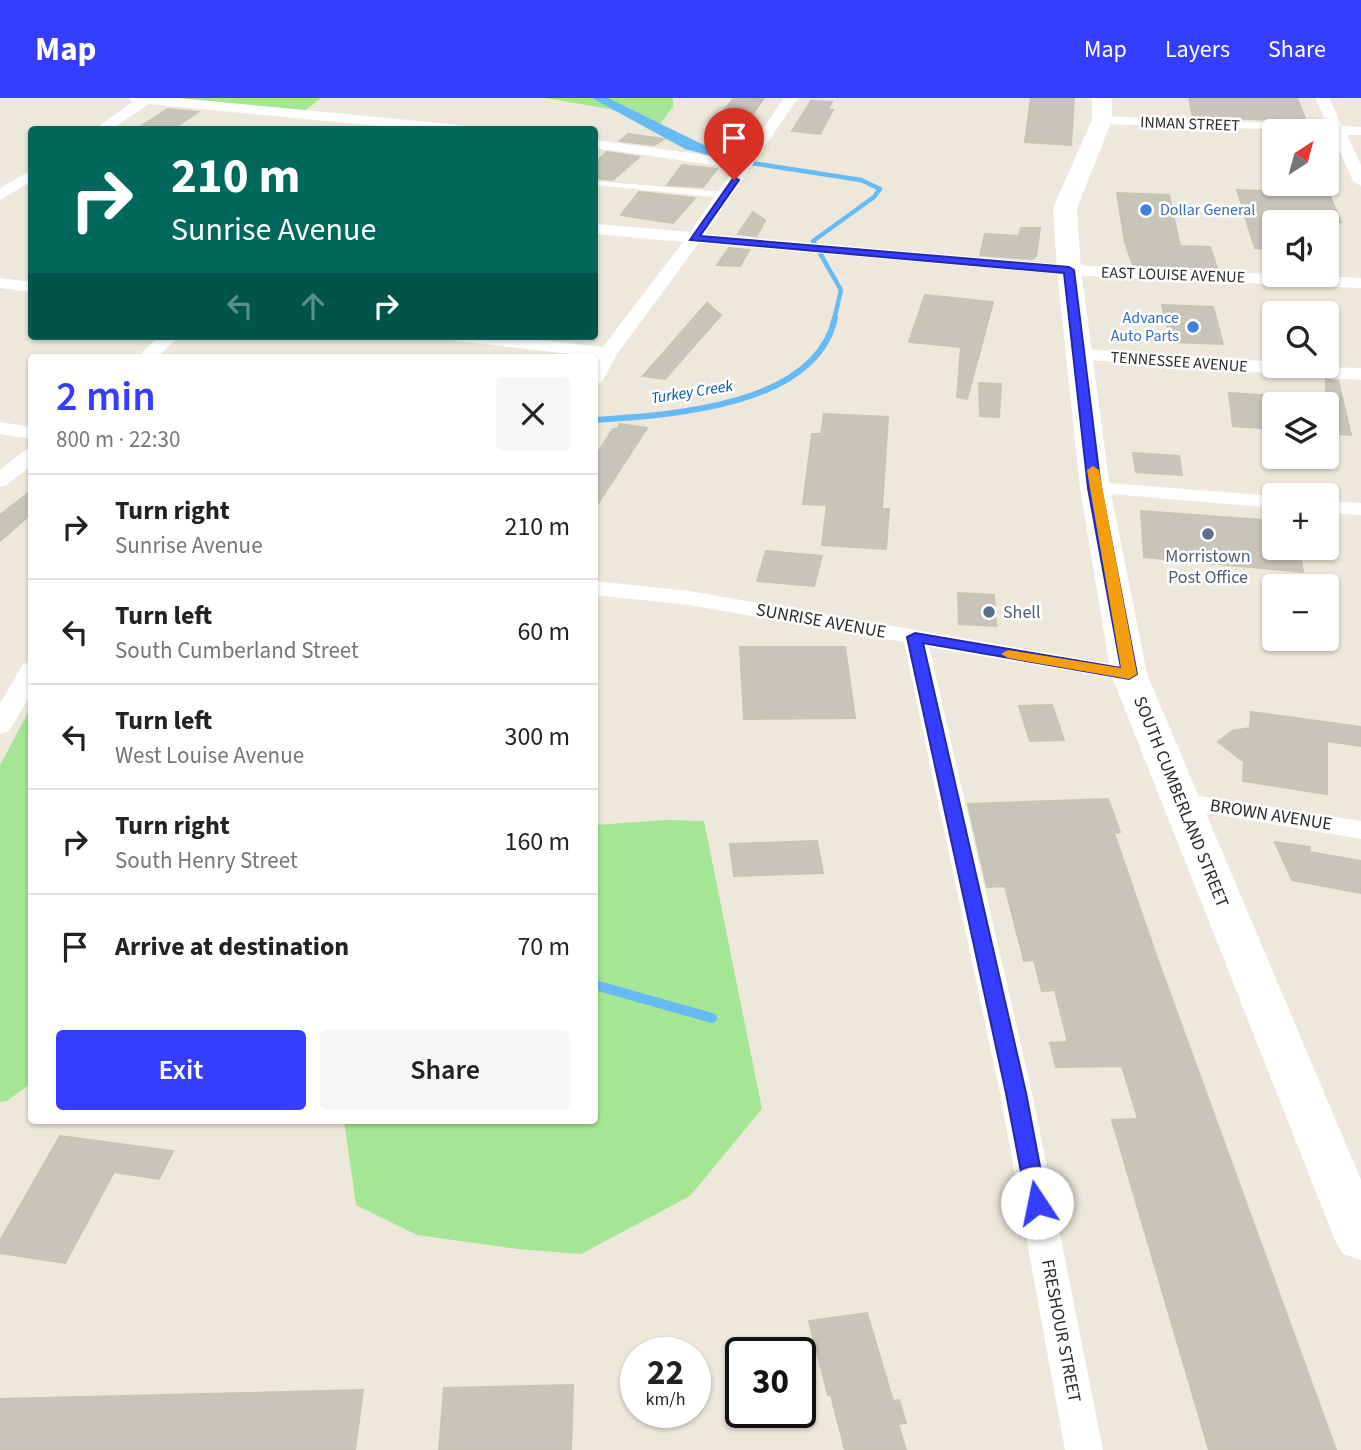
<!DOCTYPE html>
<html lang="en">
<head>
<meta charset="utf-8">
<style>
  :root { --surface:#fff; --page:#f6f6f6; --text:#222; --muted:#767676; --line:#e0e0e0; --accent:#353dff }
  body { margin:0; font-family:"Source Sans 3",sans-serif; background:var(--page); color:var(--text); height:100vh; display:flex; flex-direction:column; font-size:26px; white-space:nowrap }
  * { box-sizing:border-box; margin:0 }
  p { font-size:23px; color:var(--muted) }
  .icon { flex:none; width:38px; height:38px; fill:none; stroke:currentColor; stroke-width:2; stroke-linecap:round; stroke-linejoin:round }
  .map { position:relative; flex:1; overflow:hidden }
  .panel { position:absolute; left:28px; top:256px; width:570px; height:770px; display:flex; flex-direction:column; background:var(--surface); border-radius:7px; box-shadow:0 2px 5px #0004 }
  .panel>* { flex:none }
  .banner { position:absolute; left:28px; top:28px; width:570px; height:214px; border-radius:7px; box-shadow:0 2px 5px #0004; background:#00695c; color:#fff; overflow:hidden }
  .needle { width:46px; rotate:36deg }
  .tools { position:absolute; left:1262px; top:21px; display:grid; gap:14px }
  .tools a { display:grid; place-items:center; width:77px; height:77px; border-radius:7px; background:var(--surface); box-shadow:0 2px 5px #0004; font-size:35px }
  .speed { position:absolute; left:620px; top:1239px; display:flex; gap:14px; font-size:35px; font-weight:700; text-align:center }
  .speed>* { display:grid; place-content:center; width:91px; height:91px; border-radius:50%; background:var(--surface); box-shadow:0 2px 5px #0004; line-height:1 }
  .speed small { font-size:18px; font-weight:400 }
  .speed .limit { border:4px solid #111; border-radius:10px; background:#fff; color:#111 }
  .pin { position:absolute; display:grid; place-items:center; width:60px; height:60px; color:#fff; margin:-72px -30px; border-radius:50% 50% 50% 0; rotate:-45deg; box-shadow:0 0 7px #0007 }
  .pin .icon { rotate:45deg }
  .me { position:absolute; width:77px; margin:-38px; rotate:349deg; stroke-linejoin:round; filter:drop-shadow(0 0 5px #0008) }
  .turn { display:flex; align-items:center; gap:24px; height:147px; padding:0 28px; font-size:32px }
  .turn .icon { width:91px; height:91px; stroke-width:2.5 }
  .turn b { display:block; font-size:49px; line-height:60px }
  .lanes { display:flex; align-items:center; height:66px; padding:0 28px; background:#0003; justify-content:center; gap:35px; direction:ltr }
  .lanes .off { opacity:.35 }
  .round { display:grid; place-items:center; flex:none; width:74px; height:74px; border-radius:7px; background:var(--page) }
  .summary { display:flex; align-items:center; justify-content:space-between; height:119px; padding:0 28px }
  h1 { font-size:42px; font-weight:600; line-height:52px; color:var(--accent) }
  .primary-button { display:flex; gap:14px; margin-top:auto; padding:14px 28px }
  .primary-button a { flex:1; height:80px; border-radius:7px; background:var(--accent); color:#fff; font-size:28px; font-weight:600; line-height:80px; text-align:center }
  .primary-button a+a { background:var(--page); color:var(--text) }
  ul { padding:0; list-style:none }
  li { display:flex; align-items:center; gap:21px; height:105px; padding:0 28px; border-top:2px solid var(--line) }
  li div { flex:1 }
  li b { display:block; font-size:26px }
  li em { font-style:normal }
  header { display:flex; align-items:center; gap:42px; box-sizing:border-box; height:98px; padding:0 35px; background:var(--accent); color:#fff }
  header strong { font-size:33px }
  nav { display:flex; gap:38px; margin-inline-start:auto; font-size:24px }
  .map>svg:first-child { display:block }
  .green { fill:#a4e694 }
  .water { fill:#68baf5 }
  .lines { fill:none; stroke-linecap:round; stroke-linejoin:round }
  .stream-far2 { stroke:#68baf5; stroke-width:4.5 }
  .stream-far1 { stroke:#68baf5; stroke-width:6 }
  .stream { stroke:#68baf5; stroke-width:10 }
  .building { fill:#c8c4ba; stroke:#c8c4b4; stroke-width:2 }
  .lane { fill:#fff; fill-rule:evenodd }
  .street { fill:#fff; fill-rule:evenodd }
  .secondary { fill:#fff; fill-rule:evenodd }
  .route { fill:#353dff; stroke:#2228a6; stroke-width:2 }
  .slow { fill:#f59e0b }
  .shop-dot { fill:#3f7fe0; stroke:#fff; stroke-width:2.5 }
  .service-dot { fill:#5c6f8a; stroke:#fff; stroke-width:2.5 }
  .labels { text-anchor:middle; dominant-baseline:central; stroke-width:5; stroke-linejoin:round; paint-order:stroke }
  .far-street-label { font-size:16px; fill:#2a2a2a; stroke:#fff }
  .far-shop-label { font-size:16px; fill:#366cbe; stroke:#fff; text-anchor:start }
  .far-water-label { font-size:16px; font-style:italic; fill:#0655a1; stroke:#fff }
  .service-label { font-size:18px; fill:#4e5e75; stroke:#fff }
  .street-label { font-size:18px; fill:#2a2a2a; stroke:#fff }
</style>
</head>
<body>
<header>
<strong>Map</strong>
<nav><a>Map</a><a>Layers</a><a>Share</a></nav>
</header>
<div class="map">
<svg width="1361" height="1352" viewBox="0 0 1361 1352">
  <rect width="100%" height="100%" fill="#ede8db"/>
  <path class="green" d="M148 0H321L302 15Z
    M546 0H673V9L660 26 609 11Z
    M31 609V985L7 1003 0 1004V667Z
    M668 722 704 723 762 1011 690 1098 581 1156 518 1151 417 1137 356 1107 344 1022H595V727Z"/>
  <path class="water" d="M592 0H608L732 61 730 63 685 51Z"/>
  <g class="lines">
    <path class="stream-far2" d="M745 64 861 82 880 91 874 99 813 143 841 192 834 222"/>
    <path class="stream-far1" d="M595 322C667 317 815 310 835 220"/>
    <path class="stream" d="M595 887 712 920"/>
  </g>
  <path class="building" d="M734 0H764L745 26 716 23Z
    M1031 0H1074L1071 47 1025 44Z
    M1189 0H1297L1306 23 1193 19Z
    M811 3 832 4 828 11 833 12 820 36 792 33Z
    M168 11 198 14 171 32H135Z
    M628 36 664 41 654 47 620 43Z
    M607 54 639 59 613 82 595 80V65Z
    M682 67 717 71 703 89 667 87Z
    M1237 92 1329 96 1341 124H1274V151L1255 150Z
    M639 94 695 100 673 125 621 117Z
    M1117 95 1169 97 1180 148 1210 149 1217 170 1133 167 1125 144Z
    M753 114 765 122 757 138 738 136Z
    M1021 130H1040L1036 158 1032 161 980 157 985 136 1019 138Z
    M729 150 749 152 740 168 717 167Z
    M925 197 993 204 967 301 957 299 961 249 909 244Z
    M707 205 721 217 665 281 643 278Z
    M1162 207 1213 209 1223 246 1171 244Z
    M1326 282 1338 283 1351 337 1326 335Z
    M979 285 1001 286 999 319 980 318Z
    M1229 295 1274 298V331L1233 328Z
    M824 316 888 319 882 411H889L886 451 822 447 827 407 803 406 812 336H821Z
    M620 326 647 330 595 410V359L613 331H617Z
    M1133 355 1179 358 1182 377 1136 374Z
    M32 392V415L0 443V417Z
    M1141 413 1274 423V450H1299L1303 474 1144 459Z
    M766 453 822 458 814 488 757 483Z
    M958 495 994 497 996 528 959 526Z
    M740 549H845L855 620 744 621Z
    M1052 607 1064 642 1030 643 1019 608Z
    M1251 614 1361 629V648L1327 643V696L1243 683 1244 664 1218 644 1232 633 1250 630Z
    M1108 701 1120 734 1114 735 1157 860 1336 1352H1209L1112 1022 1138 1021 1122 968 1056 969 1050 945 1068 944 1055 892 1042 893 1034 862 1024 863 1005 788 987 789 968 706Z
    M817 743 823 775 734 778 730 746Z
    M1275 744 1310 749 1309 754 1361 763V795L1292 782Z
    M60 1038 173 1053 159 1081 114 1074 65 1165 0 1155V1143Z
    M867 1215 893 1303 899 1302 906 1325 898 1326 906 1352H845L831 1297H828L809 1223Z
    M573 1287 571 1352H439L444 1290Z
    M363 1292 355 1352H0V1301Z"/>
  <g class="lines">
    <path class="lane" d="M595 83 724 94 728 97 724 100 595 87Z"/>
    <path class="street" d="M128 0H179L471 28 478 32H420L149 6 110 32H93L133 4Z
      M784 0H798L705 136 1069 167 1361 180V190L1069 177 699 145 617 256 602 284 595 286 596 259 449 242 446 238H504L603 249 683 144 595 136V126L690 134 735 70 595 50V42L741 62Z
      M1315 0H1329L1342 28 1361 29V37H1347L1361 67V88L1353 83 1332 36 1326 33 1102 26 1095 22 1102 18 1328 27Z
      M32 72V83L0 102V90Z
      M0 180 32 184V194L0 190Z
      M160 238H180L157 259H137Z
      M1082 251 1274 264V268L1361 270V282L1075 261 1073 257Z
      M0 324 32 329V341L0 336Z
      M32 350V367L7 387 0 389V372L25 352Z
      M1095 384 1274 398V410L1088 394 1084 390 1088 386Z
      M1326 403 1361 405V417L1326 415Z
      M595 483 689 493 1129 569 1138 571 1141 576 1138 581 1129 583 929 549 1032 995 1103 1352H1065L1000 995 904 544 689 507 595 497Z
      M32 564V594L9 633 0 636V606L23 566Z
      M1180 695 1361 723V741L1171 709 1167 703 1171 697Z"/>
    <path class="secondary" d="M1092 0H1112V22L1077 110 1081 172 1110 390 1147 576 1361 1082V1162L1343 1156 1335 1142 1111 576 1080 390 1057 172 1053 110 1092 22Z"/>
  </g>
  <path class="route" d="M734 79 739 82 700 138 1069 169 1074 172 1101 390 1137 576 1129 581 923 545 1026 995 1047 1105 1044 1111H1030L1027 1105 1006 995 907 539 915 535 1121 570 1088 390 1064 175 690 142Z"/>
  <path class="slow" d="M1093 368 1099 372 1137 576 1129 581 1008 560 1001 556 1008 552 1121 570 1087 372Z"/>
  <g class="shop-dot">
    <circle cx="1146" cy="112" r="7"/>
    <circle cx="1193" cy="229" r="7"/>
  </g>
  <g class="service-dot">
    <circle cx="1208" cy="436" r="7"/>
    <circle cx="989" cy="514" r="7"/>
  </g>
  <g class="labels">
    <g class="far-street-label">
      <text transform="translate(1190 26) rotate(2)">INMAN STREET</text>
      <text transform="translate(1173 177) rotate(2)">EAST LOUISE AVENUE</text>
      <text transform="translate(1179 264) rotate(4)">TENNESSEE AVENUE</text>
    </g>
    <g class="far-shop-label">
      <text x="1160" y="112">Dollar General</text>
      <text x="1179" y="220" text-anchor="end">Advance<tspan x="1179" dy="18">Auto Parts</tspan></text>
    </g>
    <g class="far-water-label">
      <text transform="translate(692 294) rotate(-9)">Turkey Creek</text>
    </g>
    <g class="service-label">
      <text x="1208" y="458">Morristown<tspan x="1208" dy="21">Post Office</tspan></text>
      <text x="1003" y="514" text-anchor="start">Shell</text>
    </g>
    <g class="street-label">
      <text transform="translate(821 523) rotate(10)">SUNRISE AVENUE</text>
      <text transform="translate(1181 704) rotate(68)">SOUTH CUMBERLAND STREET</text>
      <text transform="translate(1271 717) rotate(9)">BROWN AVENUE</text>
      <text transform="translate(1061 1233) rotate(79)">FRESHOUR STREET</text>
    </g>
  </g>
</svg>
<div class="tools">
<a><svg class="needle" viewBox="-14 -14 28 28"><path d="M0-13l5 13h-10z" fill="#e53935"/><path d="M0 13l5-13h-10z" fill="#767676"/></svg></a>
<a><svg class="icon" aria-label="sound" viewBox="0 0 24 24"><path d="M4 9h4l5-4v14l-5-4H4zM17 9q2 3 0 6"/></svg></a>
<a><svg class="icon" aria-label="search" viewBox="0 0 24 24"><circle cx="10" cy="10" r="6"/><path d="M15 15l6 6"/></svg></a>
<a><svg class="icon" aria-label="layers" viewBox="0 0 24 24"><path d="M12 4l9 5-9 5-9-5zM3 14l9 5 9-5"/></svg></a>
<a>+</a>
<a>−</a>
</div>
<div class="speed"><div>22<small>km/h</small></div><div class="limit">30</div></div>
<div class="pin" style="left:734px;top:82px;background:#d93025"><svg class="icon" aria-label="arrive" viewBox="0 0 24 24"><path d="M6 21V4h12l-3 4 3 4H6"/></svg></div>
<svg class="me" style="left:1037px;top:1105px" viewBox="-20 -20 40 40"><circle r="19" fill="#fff"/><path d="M0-13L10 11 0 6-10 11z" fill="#353dff"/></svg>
<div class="banner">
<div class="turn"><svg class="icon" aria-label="right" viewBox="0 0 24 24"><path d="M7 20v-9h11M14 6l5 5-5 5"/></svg><div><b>210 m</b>Sunrise Avenue</div></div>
<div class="lanes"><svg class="icon off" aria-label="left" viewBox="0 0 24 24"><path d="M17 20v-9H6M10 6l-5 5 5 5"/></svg><svg class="icon off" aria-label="ahead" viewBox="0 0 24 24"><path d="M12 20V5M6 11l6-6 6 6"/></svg><svg class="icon" aria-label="right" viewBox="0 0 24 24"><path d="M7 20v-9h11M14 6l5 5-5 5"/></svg></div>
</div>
<section class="panel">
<div class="summary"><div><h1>2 min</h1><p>800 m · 22:30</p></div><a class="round"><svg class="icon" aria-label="close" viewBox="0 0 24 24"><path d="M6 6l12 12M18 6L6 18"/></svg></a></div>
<ul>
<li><svg class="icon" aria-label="right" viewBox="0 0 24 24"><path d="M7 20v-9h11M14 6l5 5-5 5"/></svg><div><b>Turn right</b><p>Sunrise Avenue</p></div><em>210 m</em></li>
<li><svg class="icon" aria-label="left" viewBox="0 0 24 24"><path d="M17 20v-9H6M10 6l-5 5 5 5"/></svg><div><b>Turn left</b><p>South Cumberland Street</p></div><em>60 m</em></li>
<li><svg class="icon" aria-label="left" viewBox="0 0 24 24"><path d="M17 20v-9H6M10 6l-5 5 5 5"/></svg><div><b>Turn left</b><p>West Louise Avenue</p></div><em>300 m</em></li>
<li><svg class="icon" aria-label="right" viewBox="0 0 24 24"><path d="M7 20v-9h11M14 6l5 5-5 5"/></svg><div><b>Turn right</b><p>South Henry Street</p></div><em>160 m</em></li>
<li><svg class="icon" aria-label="arrive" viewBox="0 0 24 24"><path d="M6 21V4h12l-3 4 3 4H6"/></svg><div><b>Arrive at destination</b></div><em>70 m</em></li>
</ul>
<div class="primary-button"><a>Exit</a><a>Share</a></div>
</section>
</div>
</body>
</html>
